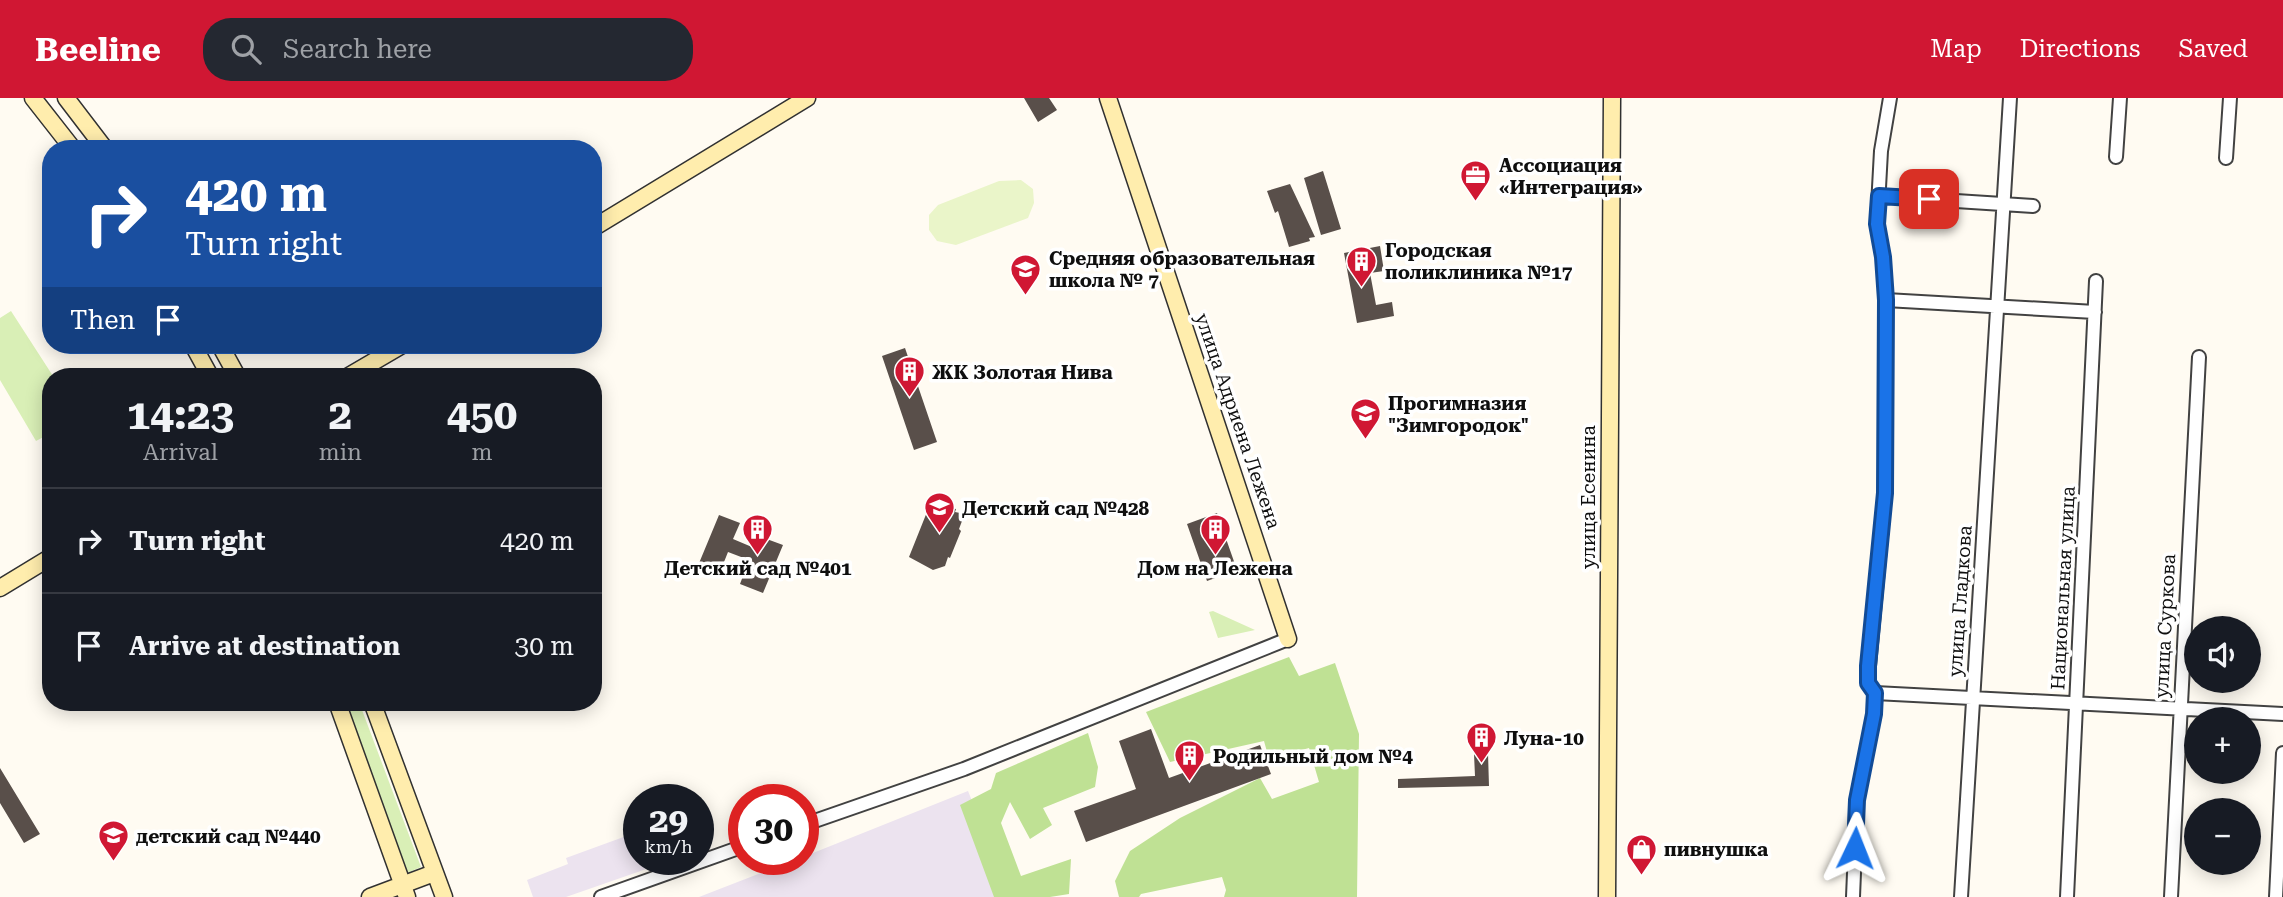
<!DOCTYPE html>
<html lang="en">
<head>
<meta charset="utf-8">
<style>
  :root { --surface:#171b24; --page:#242831; --text:#f1f3f6; --muted:#9ea1a6; --line:#363941; --accent:#d01733 }
  body { margin:0; font-family:"Roboto Serif",serif; background:var(--page); color:var(--text); height:100vh; display:flex; flex-direction:column; font-size:26px; white-space:nowrap }
  * { box-sizing:border-box; margin:0 }
  p { font-size:23px; color:var(--muted) }
  .icon { flex:none; width:38px; height:38px; fill:none; stroke:currentColor; stroke-width:2; stroke-linecap:round; stroke-linejoin:round }
  .map { position:relative; flex:1; overflow:hidden }
  .sheet { position:absolute; left:42px; top:270px; width:560px; height:343px; display:flex; flex-direction:column; background:var(--surface); border-radius:28px; box-shadow:0 4px 18px #0003 }
  .sheet>* { flex:none }
  .banner { position:absolute; left:42px; top:42px; width:560px; height:214px; border-radius:28px; box-shadow:0 4px 18px #0003; background:#1a4fa0; color:#fff; overflow:hidden }
  .fabs { position:absolute; left:2184px; top:518px; display:grid; gap:14px }
  .fabs a { display:grid; place-items:center; width:77px; height:77px; border-radius:50%; background:var(--surface); box-shadow:0 4px 18px #0003; font-size:35px }
  .speed { position:absolute; left:623px; top:686px; display:flex; gap:14px; font-size:35px; font-weight:700; text-align:center }
  .speed>* { display:grid; place-content:center; width:91px; height:91px; border-radius:50%; background:var(--surface); box-shadow:0 4px 18px #0003; line-height:1 }
  .speed small { font-size:18px; font-weight:400 }
  .speed .limit { border:10px solid #d22; background:#fff; color:#111 }
  .pin { position:absolute; display:grid; place-items:center; width:60px; height:60px; color:#fff; margin:-30px; border-radius:14px; box-shadow:0 4px 10px #0006 }
  .me { position:absolute; width:77px; margin:-38px; rotate:2deg; stroke-linejoin:round; filter:drop-shadow(0 0 5px #0008) }
  .turn { display:flex; align-items:center; gap:24px; height:147px; padding:0 28px; font-size:32px }
  .turn .icon { width:91px; height:91px; stroke-width:2.5 }
  .turn b { display:block; font-size:49px; line-height:60px }
  .then { display:flex; align-items:center; height:66px; padding:0 28px; background:#0003; gap:14px; font-size:26px }
  .eta { display:flex; justify-content:space-evenly; align-items:center; height:119px; text-align:center }
  .eta b { font-size:42px; font-weight:700; line-height:49px }
  ul { padding:0; list-style:none }
  li { display:flex; align-items:center; gap:21px; height:105px; padding:0 28px; border-top:2px solid var(--line) }
  li div { flex:1 }
  li b { display:block; font-size:26px }
  li em { font-style:normal }
  header { display:flex; align-items:center; gap:42px; box-sizing:border-box; height:98px; padding:0 35px; background:var(--accent); color:#fff }
  header strong { font-size:33px }
  nav { display:flex; gap:38px; margin-inline-start:auto; font-size:24px }
  .search { width:490px; height:63px; background:var(--page); display:flex; align-items:center; gap:18px; box-sizing:border-box; padding:0 24px; border-radius:28px; color:var(--muted); font-size:26px }
  .map>svg:first-child { display:block }
  .industrial { fill:#ece3ef }
  .green { fill:#d9efb6 }
  .forest { fill:#bfe194 }
  .pitch { fill:#eaf5c9 }
  .building { fill:#594f4a }
  .lines { fill:none; stroke-linecap:round; stroke-linejoin:round }
  .street-casing { stroke:#424242; stroke-width:16 }
  .secondary-casing { stroke:#313131; stroke-width:19 }
  .street { stroke:#fff; stroke-width:12 }
  .secondary { stroke:#ffedad; stroke-width:16 }
  .route-casing { stroke:#114b97; stroke-width:18 }
  .route { stroke:#1a73e8; stroke-width:12 }
  .labels { text-anchor:middle; dominant-baseline:central; stroke-width:7; stroke-linejoin:round; paint-order:stroke }
  .poi-label { font-size:19px; font-weight:bold; fill:#0f0f0f; stroke:#fff; text-anchor:start }
  .street-label { font-size:19px; fill:#0f0f0f; stroke:#fff }
</style>
</head>
<body>
<header>
<strong>Beeline</strong>
<div class="search"><svg class="icon" aria-label="search" viewBox="0 0 24 24"><circle cx="10" cy="10" r="6"/><path d="M15 15l6 6"/></svg>Search here</div>
<nav><a>Map</a><a>Directions</a><a>Saved</a></nav>
</header>
<div class="map">
<svg width="2283" height="799" viewBox="0 0 2283 799">
  <rect width="100%" height="100%" fill="#fffbf2"/>
  <path class="industrial" d="M968 693 1011 799H699L797 761H803V759Z
    M639 726V761H675L566 799H533L527 782 568 766 566 760 629 737 627 730Z"/>
  <path class="green" d="M11 213 53 278H51V335L36 343 0 282V220Z
    M1213 513 1255 532 1218 540 1209 514Z
    M343 604H359L421 769 407 775Z"/>
  <path class="forest" d="M1289 559 1299 578 1335 565 1359 636 1357 799H1224L1226 792 1222 779 1141 796 1139 799H1119L1115 783 1130 753 1180 720 1260 680 1272 701 1319 684 1309 650 1269 661 1264 643 1170 664 1146 614Z
    M1088 635 1098 669 1095 689 1043 710 1052 727 1030 741 1010 704 1001 725 1021 778 1071 761 1069 796 1050 799H994L960 707 991 691 996 675Z"/>
  <path class="pitch" d="M1021 82 1033 91 1034 105 1028 120 956 147 937 143 929 132V117L938 107 999 83Z"/>
  <path class="building" d="M1024 0H1049L1057 12 1038 24Z
    M1323 73 1341 131 1321 137 1304 80Z
    M1290 86 1315 139 1309 140 1310 143 1289 149 1278 113 1275 115 1267 93Z
    M1380 148 1384 173 1370 175 1376 207 1392 204 1394 218 1357 225 1344 155Z
    M905 250 937 344 914 352 882 258Z
    M931 404 956 411 955 414 960 415 962 423 959 431 961 433 950 460 948 459 945 468 933 472 909 459Z
    M1217 415 1237 472 1207 483 1187 426Z
    M719 417 740 425 733 441 759 452 764 440 783 447 763 495 740 486 749 462 728 454 718 479 697 470Z
    M1151 631 1169 680 1260 647 1271 676 1086 744 1074 713 1136 691 1119 643Z
    M1488 655 1489 688 1398 690V681L1475 678 1474 656Z
    M0 670 40 736 24 745 0 705Z"/>
  <g class="lines">
    <defs>
      <path id="street" d="M2116 59 2120 0
        M2226 60 2230 0
        M1879 98 2033 108
        M1886 202 2095 214
        M1875 595 2283 616
        M803 727 964 671 1288 541
        M601 799 744 748
        M1853 799 1857 702 1874 616 1875 595 1868 585 1869 568 1885 395 1886 202 1883 159 1877 126 1881 53 1890 0
        M1961 799 2010 0
        M2067 799 2096 183
        M2171 799 2199 259
        M2276 799 2283 655"/>
      <path id="secondary" d="M33 0 73 51
        M66 0 105 51
        M1108 0 1288 541
        M593 130 807 0
        M193 247 210 278
        M220 247 237 278
        M349 278 402 247
        M0 490 51 459
        M337 604 407 799
        M372 604 444 799
        M370 799 434 775
        M1607 799 1612 0"/>
    </defs>
    <use href="#street" class="street-casing"/>
    <use href="#secondary" class="secondary-casing"/>
    <use href="#street" class="street"/>
    <use href="#secondary" class="secondary"/>
  </g>
  <g class="lines">
    <defs>
      <path id="route" d="M1855 750 1857 702 1874 616 1875 595 1868 585V568L1885 395 1886 202 1883 159 1877 126 1879 98 1929 101"/>
    </defs>
    <use href="#route" class="route-casing"/>
    <use href="#route" class="route"/>
  </g>
  <defs>
    <symbol id="office-pin" viewBox="-11 -11 22 30"><path d="M0 17L-7.5 6A9.5 9.5 0 1 1 7.5 6Z" fill="#d01733" stroke="#fff"/><path d="M-6-3h4V-5.5h4V-3h4V5H-6ZM-1-4.5V-3h2v-1.5ZM-6 0V1H6V0Z" fill="#fff"/></symbol>
    <symbol id="building-pin" viewBox="-11 -11 22 30"><path d="M0 17L-7.5 6A9.5 9.5 0 1 1 7.5 6Z" fill="#d01733" stroke="#fff"/><path d="M-4-6H4V6H1V3H-1V6H-4ZM-2.5-4.3h1.7v1.8h-1.7ZM.8-4.3h1.7v1.8H.8ZM-2.5-1h1.7V.8h-1.7ZM.8-1h1.7V.8H.8Z" fill="#fff"/></symbol>
    <symbol id="school-pin" viewBox="-11 -11 22 30"><path d="M0 17L-7.5 6A9.5 9.5 0 1 1 7.5 6Z" fill="#d01733" stroke="#fff"/><path d="M0-5L7-2L0 1L-7-2ZM-4 1L0 2.5L4 1V4Q0 6-4 4Z" fill="#fff"/></symbol>
    <symbol id="shop-pin" viewBox="-11 -11 22 30"><path d="M0 17L-7.5 6A9.5 9.5 0 1 1 7.5 6Z" fill="#d01733" stroke="#fff"/><path d="M-5-2.5h2.3a2.7 3.5 0 0 1 5.4 0H5L5.5 6h-11ZM-1.5-2.5h3a1.5 2.3 0 0 0-3 0Z" fill="#fff"/></symbol>
  </defs>
  <g fill-rule="evenodd">
    <use href="#office-pin" x="1458" y="60" width="35" height="47"/>
    <use href="#building-pin" x="1344" y="146" width="35" height="47"/>
    <use href="#school-pin" x="1008" y="154" width="35" height="47"/>
    <use href="#building-pin" x="892" y="256" width="35" height="47"/>
    <use href="#school-pin" x="1348" y="298" width="35" height="47"/>
    <use href="#school-pin" x="922" y="392" width="35" height="47"/>
    <use href="#building-pin" x="740" y="414" width="35" height="47"/>
    <use href="#building-pin" x="1198" y="414" width="35" height="47"/>
    <use href="#building-pin" x="1464" y="622" width="35" height="47"/>
    <use href="#building-pin" x="1172" y="640" width="35" height="47"/>
    <use href="#school-pin" x="96" y="720" width="35" height="47"/>
    <use href="#shop-pin" x="1624" y="734" width="35" height="47"/>
  </g>
  <g class="labels">
    <g class="poi-label">
      <text x="1499" y="67">Ассоциация<tspan x="1499" dy="22">«Интеграция»</tspan></text>
      <text x="1385" y="152">Городская<tspan x="1385" dy="22">поликлиника №17</tspan></text>
      <text x="1049" y="160">Средняя образовательная<tspan x="1049" dy="22">школа № 7</tspan></text>
      <text x="932" y="274">ЖК Золотая Нива</text>
      <text x="1388" y="305">Прогимназия<tspan x="1388" dy="22">"Зимгородок"</tspan></text>
      <text x="962" y="410">Детский сад №428</text>
      <text x="758" y="470" text-anchor="middle">Детский сад №401</text>
      <text x="1215" y="470" text-anchor="middle">Дом на Лежена</text>
      <text x="1504" y="640">Луна-10</text>
      <text x="1213" y="658">Родильный дом №4</text>
      <text x="136" y="738">детский сад №440</text>
      <text x="1664" y="751">пивнушка</text>
    </g>
    <g class="street-label">
      <text transform="translate(1238 323) rotate(71)">улица Адриена Лежена</text>
      <text transform="translate(1588 399) rotate(-90)">улица Есенина</text>
      <text transform="translate(2063 490) rotate(-87)">Национальная улица</text>
      <text transform="translate(1960 503) rotate(-86)">улица Гладкова</text>
      <text transform="translate(2165 528) rotate(-87)">улица Суркова</text>
    </g>
  </g>
</svg>
<div class="fabs">
<a><svg class="icon" aria-label="sound" viewBox="0 0 24 24"><path d="M4 9h4l5-4v14l-5-4H4zM17 9q2 3 0 6"/></svg></a>
<a>+</a>
<a>−</a>
</div>
<div class="speed"><div>29<small>km/h</small></div><div class="limit">30</div></div>
<div class="pin" style="left:1929px;top:101px;background:#d93025"><svg class="icon" aria-label="arrive" viewBox="0 0 24 24"><path d="M6 21V4h12l-3 4 3 4H6"/></svg></div>
<svg class="me" style="left:1855px;top:750px" viewBox="-20 -20 40 40"><path d="M0-17L14 15 0 8-14 15z" fill="#1a73e8" stroke="#fff" stroke-width="4"/></svg>
<div class="banner">
<div class="turn"><svg class="icon" aria-label="right" viewBox="0 0 24 24"><path d="M7 20v-9h11M14 6l5 5-5 5"/></svg><div><b>420 m</b>Turn right</div></div>
<div class="then">Then<svg class="icon" aria-label="arrive" viewBox="0 0 24 24"><path d="M6 21V4h12l-3 4 3 4H6"/></svg></div>
</div>
<section class="sheet">
<div class="eta">
<div><b>14:23</b><p>Arrival</p></div>
<div><b>2</b><p>min</p></div>
<div><b>450</b><p>m</p></div>
</div>
<ul>
<li><svg class="icon" aria-label="right" viewBox="0 0 24 24"><path d="M7 20v-9h11M14 6l5 5-5 5"/></svg><div><b>Turn right</b></div><em>420 m</em></li>
<li><svg class="icon" aria-label="arrive" viewBox="0 0 24 24"><path d="M6 21V4h12l-3 4 3 4H6"/></svg><div><b>Arrive at destination</b></div><em>30 m</em></li>
</ul>
</section>
</div>
</body>
</html>
